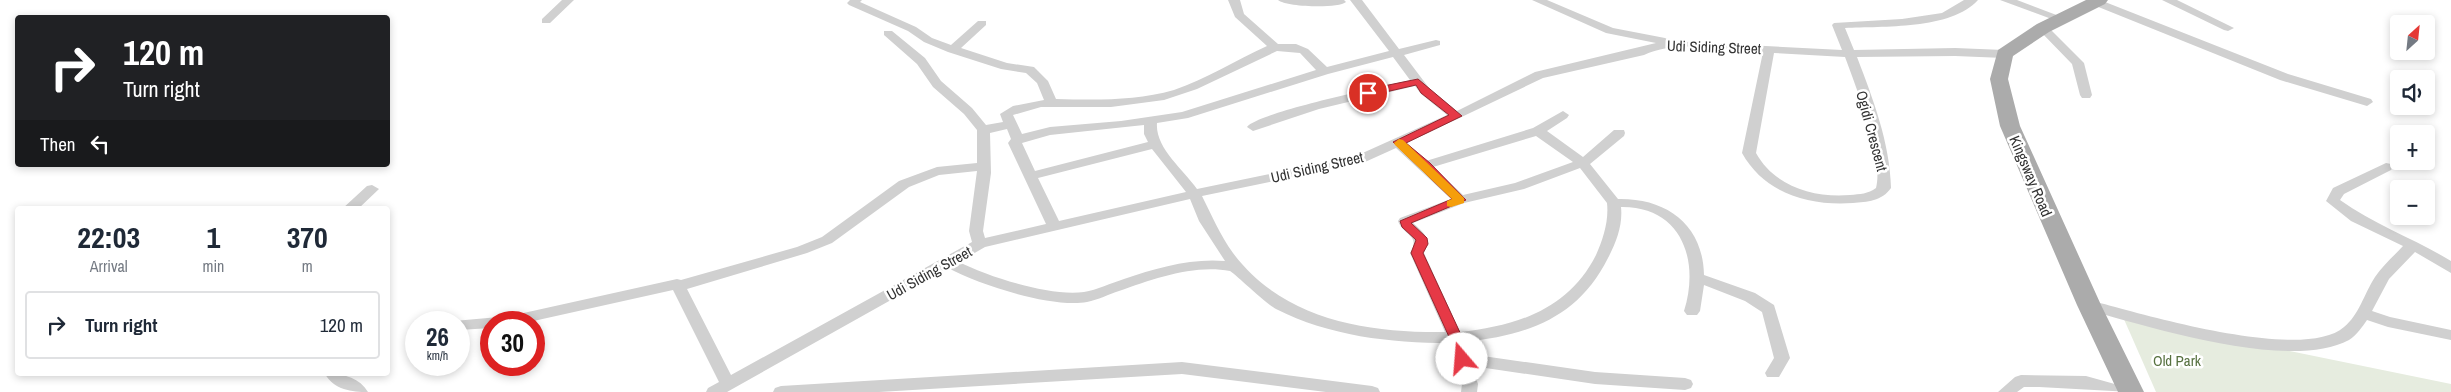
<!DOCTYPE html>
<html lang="en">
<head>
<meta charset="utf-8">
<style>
  :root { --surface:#fff; --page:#f2f2f3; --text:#1f2937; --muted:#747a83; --line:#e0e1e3 }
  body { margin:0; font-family:"Archivo Narrow",sans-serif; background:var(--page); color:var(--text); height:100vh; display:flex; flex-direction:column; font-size:19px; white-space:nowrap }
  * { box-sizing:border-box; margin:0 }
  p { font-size:16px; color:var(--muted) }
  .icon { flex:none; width:28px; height:28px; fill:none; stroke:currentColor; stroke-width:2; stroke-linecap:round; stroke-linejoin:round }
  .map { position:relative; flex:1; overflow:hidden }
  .details { position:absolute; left:15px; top:206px; width:375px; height:170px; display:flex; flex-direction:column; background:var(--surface); border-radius:5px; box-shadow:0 2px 8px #0003 }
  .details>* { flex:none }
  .guide { position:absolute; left:15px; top:15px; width:375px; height:152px; border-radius:5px; box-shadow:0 2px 8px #0003; background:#202124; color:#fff; overflow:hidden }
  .needle { width:32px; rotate:27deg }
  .controls { position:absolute; left:2390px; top:15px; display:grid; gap:10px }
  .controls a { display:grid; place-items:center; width:45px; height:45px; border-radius:5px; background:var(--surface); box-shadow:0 2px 8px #0003; font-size:25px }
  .speed { position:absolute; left:405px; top:311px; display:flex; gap:10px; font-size:25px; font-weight:700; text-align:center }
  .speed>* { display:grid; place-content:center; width:65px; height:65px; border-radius:50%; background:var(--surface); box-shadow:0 2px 8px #0003; line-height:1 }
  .speed small { font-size:12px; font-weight:400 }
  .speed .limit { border:8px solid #d22; background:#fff; color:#111 }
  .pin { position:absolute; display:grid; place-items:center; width:42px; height:42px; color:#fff; margin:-21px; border:2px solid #fff; border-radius:50%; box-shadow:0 1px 5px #0007 }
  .me { position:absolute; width:55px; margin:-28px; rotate:342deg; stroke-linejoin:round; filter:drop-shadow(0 0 4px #0008) }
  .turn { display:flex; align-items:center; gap:18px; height:105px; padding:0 25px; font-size:22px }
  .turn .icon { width:65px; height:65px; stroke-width:2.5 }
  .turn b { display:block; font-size:35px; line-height:42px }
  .then { display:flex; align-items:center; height:48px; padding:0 25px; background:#0003; gap:10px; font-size:19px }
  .eta { display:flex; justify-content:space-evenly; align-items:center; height:85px; text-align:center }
  .eta b { font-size:30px; font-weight:800; line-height:35px }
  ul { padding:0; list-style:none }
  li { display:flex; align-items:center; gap:15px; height:68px; margin:0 10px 8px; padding:0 15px; border:2px solid var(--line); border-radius:5px }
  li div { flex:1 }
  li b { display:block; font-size:19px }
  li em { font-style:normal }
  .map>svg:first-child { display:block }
  .green { fill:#e6ecdf }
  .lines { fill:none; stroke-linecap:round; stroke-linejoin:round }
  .street { fill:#d0d0d0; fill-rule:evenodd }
  .primary { fill:#ababab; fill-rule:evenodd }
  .route { fill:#e63946; stroke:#96252e }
  .slow { fill:#f59e0b }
  .labels { text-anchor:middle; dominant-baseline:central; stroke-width:5; stroke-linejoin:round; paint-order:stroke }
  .street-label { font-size:15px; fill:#333; stroke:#fff }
  .park-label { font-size:15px; fill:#56703f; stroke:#fff }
</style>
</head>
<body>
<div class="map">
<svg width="2451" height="392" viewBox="0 0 2451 392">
  <rect width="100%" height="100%" fill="#fff"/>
  <path class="green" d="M2123 317 2451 384V392H2156Z"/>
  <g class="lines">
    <path class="street" d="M562 0H574L550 23H542V19Z
      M850 0H862L860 2 916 27 932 38 951 45 978 21H986V25L961 48 1007 63 1034 67 1048 81 1056 99C1096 100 1135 101 1174 90 1206 79 1236 60 1267 46L1235 17 1228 0H1240L1244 14 1278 44H1296L1308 49 1327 67 1389 51 1350 0H1362L1399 49 1436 40 1440 41V45L1404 55 1429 88 1457 111 1535 72 1656 43 1606 33 1532 0H1547L1613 28 1665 38 1671 41 1842 50 1832 25 1834 23 1902 19 1942 13 1964 0H1978C1951 30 1882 26 1845 28L1854 50 1955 48 2004 50 2010 54 2004 58 1955 56 1857 57C1873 99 1890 143 1891 188 1882 201 1867 202 1853 203 1809 206 1765 194 1742 153L1763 52C1727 50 1677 39 1644 55L1543 78 1407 143 1426 161 1533 128 1563 111 1569 115 1567 118 1547 131 1583 157 1614 130H1624L1625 133 1624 136 1590 164 1618 199C1666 198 1703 224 1704 275L1755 293 1774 305 1790 358 1779 377H1767L1765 373 1774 358 1762 312 1745 301 1704 285 1700 311 1697 315H1687L1684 311C1700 261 1682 206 1621 207 1623 225 1616 243 1608 258 1578 318 1528 335 1465 342L1469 354 1595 372 1685 378 1691 380 1693 384 1691 388 1685 390 1595 384 1472 366 1478 384 1477 392H1461L1462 384 1449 343C1390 343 1329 336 1276 309 1265 303 1233 272 1230 271 1194 264 1153 279 1119 291 1109 294 1098 300 1087 302 1051 308 980 285 948 268L727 392H706L708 388 719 382 673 290 529 322H491V328L459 330V322L454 321 510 316 677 279 681 280 797 247 822 237 899 181 937 167 977 163V130L964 114 933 87 917 64 884 35V31H892L925 58 941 81 972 108 986 125 1003 122 1000 114 1013 106 1044 100 1037 83 1026 73 1001 69 948 52 924 42 908 31 849 5 847 3ZM1277 51 1300 53 1316 70 1182 112 1121 121 1050 127 1022 134 1013 115 1041 107H1111L1164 100 1197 89ZM1774 53 1845 57C1856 87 1884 158 1876 188 1868 194 1860 194 1850 195 1814 198 1775 187 1756 153ZM1393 57 1410 80C1385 86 1259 112 1247 127L1253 131 1319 109 1415 86 1421 94 1447 115 1356 156 1197 189C1183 169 1155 148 1157 123L1188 118 1328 74ZM1144 125V134L1148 142 1035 171 1022 143 1050 135ZM1007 129 1011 139 1008 143 1046 224 985 238 983 231 991 173 990 133ZM1536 136 1573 162 1515 183 1463 195 1433 167ZM1396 148 1451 199 1400 218 1398 221C1404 237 1421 234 1410 253L1445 332C1367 333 1283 320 1233 253 1220 235 1212 216 1202 196L1365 162ZM1152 149 1186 192 1059 221 1038 178ZM1580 168 1607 203C1609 221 1603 239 1596 255 1569 309 1517 326 1460 332L1424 253C1432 238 1424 233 1413 223L1464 203 1524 189ZM977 171 969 231 972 242 731 375 687 289 807 253 832 243 909 187 939 175ZM1190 199 1199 221 1225 261C1191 258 1156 268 1124 279 1111 283 1097 290 1084 292 1051 297 989 277 959 262L985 247Z
      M1278 0H1344L1346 2C1338 9 1286 7 1278 0Z
      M2000 0H2017L2067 19 2061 22 2057 21Z
      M2091 0H2100L2288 74 2371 99 2373 102 2367 106 2280 80 2091 4Z
      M2162 0H2177L2234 28 2228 31 2224 30Z
      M2043 25 2047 26 2084 63 2092 95 2090 98H2082L2080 95 2072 64 2039 30 2037 28Z
      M2386 163 2391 164 2393 167 2391 170 2344 194 2340 200C2375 225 2415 239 2451 261V273L2415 252 2389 279 2372 311 2390 317 2451 330V340L2388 327 2367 320C2362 327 2357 335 2349 340 2289 372 2147 326 2084 309L2081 305 2084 301 2089 300C2139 313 2303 363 2344 327 2359 315 2364 294 2375 277 2383 265 2394 256 2403 246L2351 221 2326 201 2333 188Z
      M372 185 379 189 358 209H342L367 186Z
      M1182 362 1372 386 1378 388 1380 392H1326L1182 374 879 392H773L775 388 781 386Z
      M325 374C341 373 359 377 368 392 352 392 334 390 325 374Z
      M2021 375 2086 376 2129 388 2131 392 2039 387H2024L2017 392H1998L2015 377Z"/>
    <path class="primary" d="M2086 0H2108L2105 4 2049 32 2013 56 2008 79 2020 126 2101 305 2144 392H2118L2077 305 2000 126 1990 79 1998 50 2037 24Z"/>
  </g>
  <path class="route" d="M1418 79 1462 116 1406 143 1430 163 1466 200 1411 223 1427 238 1428 244 1423 253 1463 339 1468 359 1462 364 1455 359 1450 339 1411 253 1416 240 1402 227 1400 221 1452 199 1393 142 1449 115 1421 93 1416 85 1368 96 1363 93 1364 90Z"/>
  <path class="slow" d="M1399 139 1403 140 1464 198V203L1451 207 1447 206V201L1452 199 1395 145 1394 143Z"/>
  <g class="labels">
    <g class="street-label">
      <text transform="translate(1714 47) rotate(2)">Udi Siding Street</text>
      <text transform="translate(1872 131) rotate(75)">Ogidi Crescent</text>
      <text transform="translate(1317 167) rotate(-13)">Udi Siding Street</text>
      <text transform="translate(2031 176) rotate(67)">Kingsway Road</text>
      <text transform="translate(929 273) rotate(-29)">Udi Siding Street</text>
    </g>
    <g class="park-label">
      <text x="2177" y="360">Old Park</text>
    </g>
  </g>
</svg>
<div class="controls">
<a><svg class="needle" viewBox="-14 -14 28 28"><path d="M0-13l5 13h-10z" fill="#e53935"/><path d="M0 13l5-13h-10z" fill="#747a83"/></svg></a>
<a><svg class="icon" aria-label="sound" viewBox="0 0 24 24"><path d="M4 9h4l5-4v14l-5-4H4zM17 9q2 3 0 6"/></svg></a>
<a>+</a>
<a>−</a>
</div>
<div class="speed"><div>26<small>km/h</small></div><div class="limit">30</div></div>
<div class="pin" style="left:1368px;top:93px;background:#d93025"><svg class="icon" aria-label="arrive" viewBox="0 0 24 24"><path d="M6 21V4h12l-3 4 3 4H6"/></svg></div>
<svg class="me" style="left:1462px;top:359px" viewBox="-20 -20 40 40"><circle r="19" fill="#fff"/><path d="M0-13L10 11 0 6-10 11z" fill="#e63946"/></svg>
<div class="guide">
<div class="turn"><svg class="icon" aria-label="right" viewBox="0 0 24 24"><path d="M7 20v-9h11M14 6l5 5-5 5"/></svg><div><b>120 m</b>Turn right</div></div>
<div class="then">Then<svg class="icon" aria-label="left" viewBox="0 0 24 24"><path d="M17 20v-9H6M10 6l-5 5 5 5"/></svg></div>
</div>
<section class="details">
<div class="eta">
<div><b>22:03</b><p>Arrival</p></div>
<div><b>1</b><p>min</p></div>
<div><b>370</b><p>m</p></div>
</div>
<ul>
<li><svg class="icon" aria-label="right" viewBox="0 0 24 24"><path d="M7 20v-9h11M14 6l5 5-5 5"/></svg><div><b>Turn right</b></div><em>120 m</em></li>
</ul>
</section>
</div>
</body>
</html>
